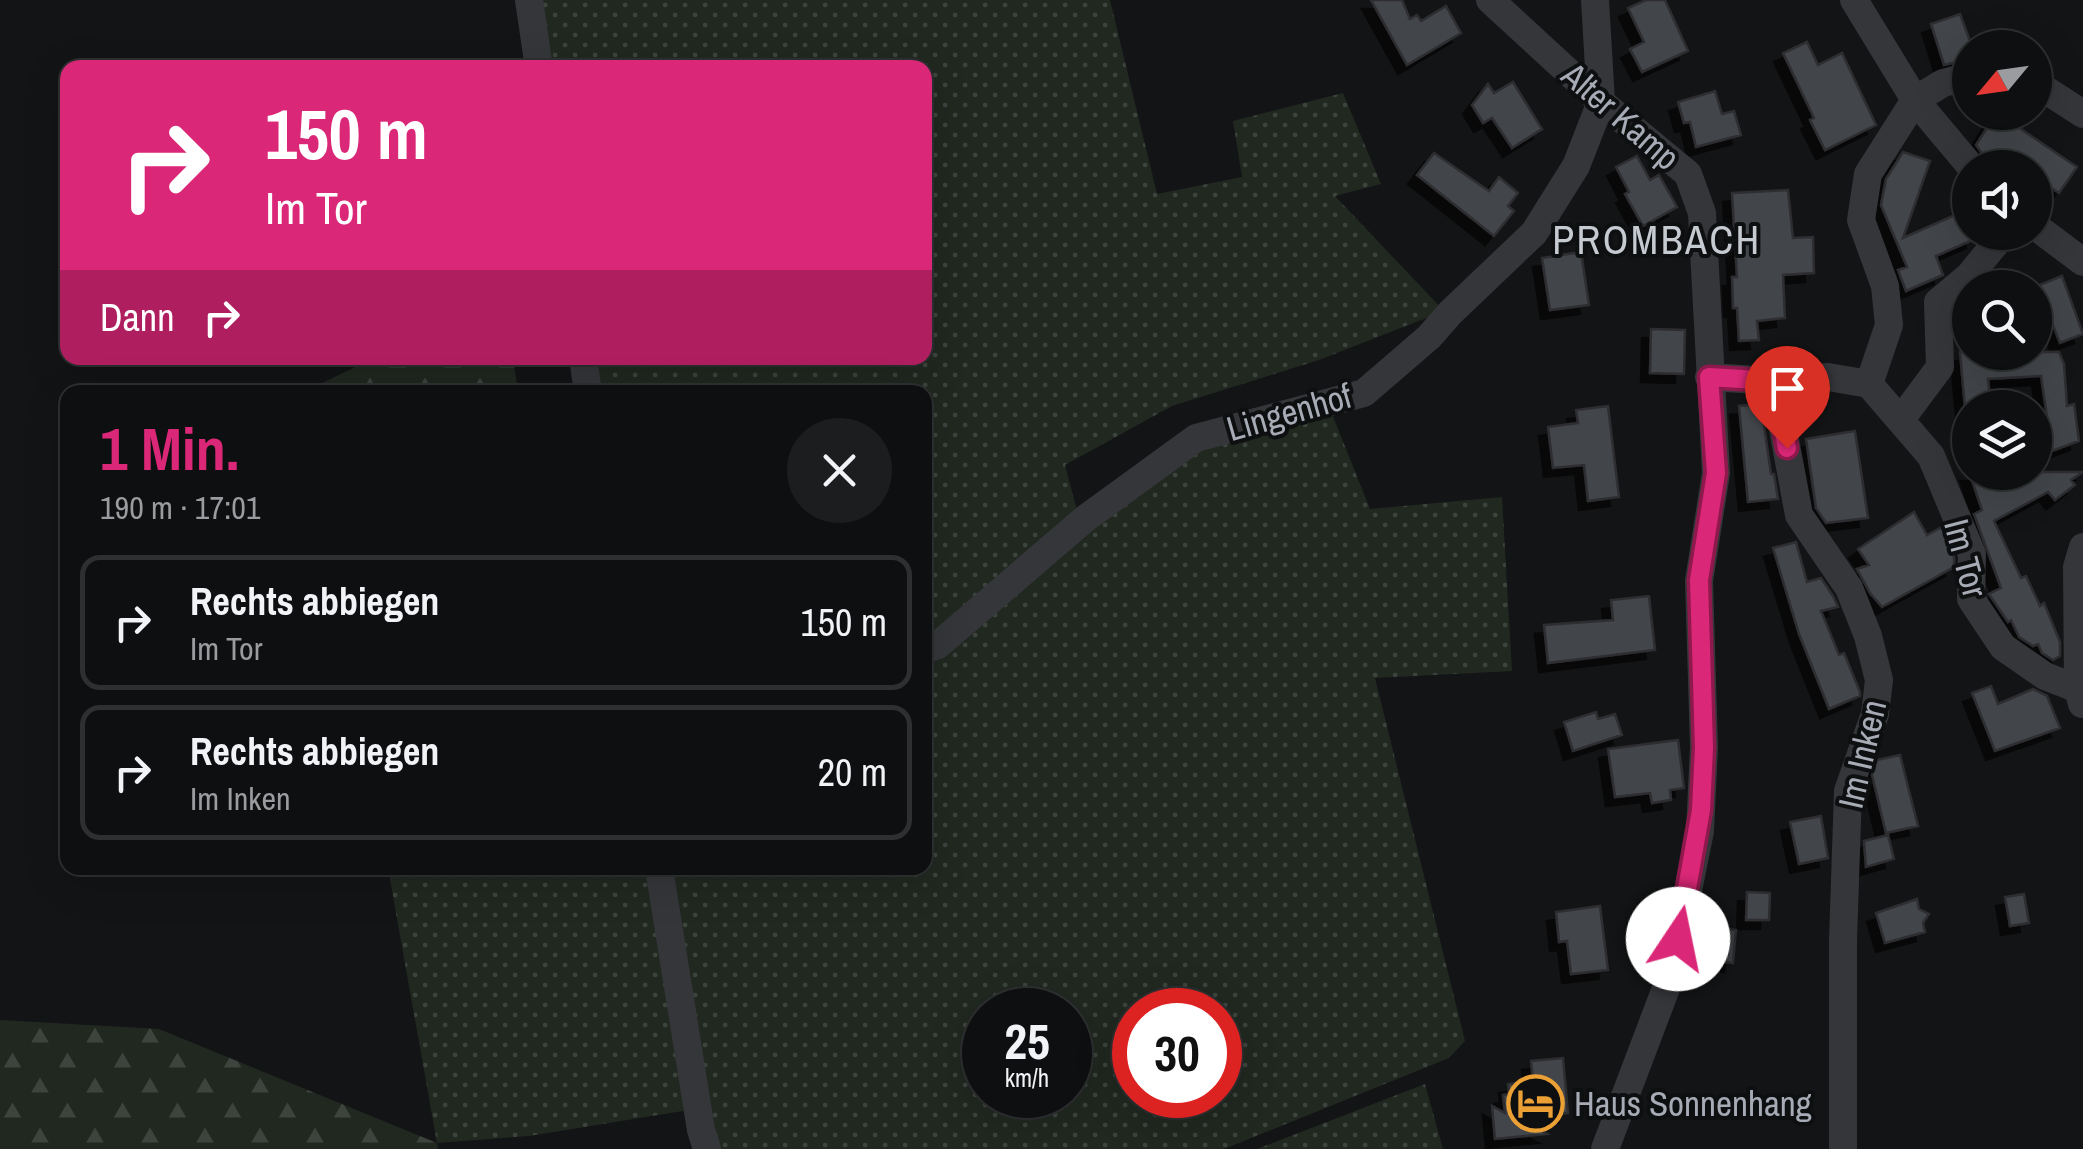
<!DOCTYPE html>
<html lang="de">
<head>
<meta charset="utf-8">
<style>
  :root { --surface:#0e0f10; --page:#1c1d1e; --text:#f1f3f6; --muted:#9b9c9f; --line:#2e2f30; --accent:#db2777 }
  body { margin:0; font-family:"Archivo Narrow",sans-serif; background:var(--page); color:var(--text); height:100vh; display:flex; flex-direction:column; font-size:38px; white-space:nowrap }
  * { box-sizing:border-box; margin:0 }
  p { font-size:32px; color:var(--muted) }
  .icon { flex:none; width:55px; height:55px; fill:none; stroke:currentColor; stroke-width:2; stroke-linecap:round; stroke-linejoin:round }
  .map { position:relative; flex:1; overflow:hidden }
  .side { position:absolute; left:60px; top:385px; width:872px; height:490px; display:flex; flex-direction:column; background:var(--surface); border-radius:20px; box-shadow:0 10px 40px #0002,0 0 0 2px var(--line) }
  .side>* { flex:none }
  .top-card { position:absolute; left:60px; top:60px; width:872px; height:305px; border-radius:20px; box-shadow:0 10px 40px #0002,0 0 0 2px var(--line); background:#db2777; color:#fff; overflow:hidden }
  .needle { width:65px; rotate:241deg }
  .buttons { position:absolute; left:1952px; top:30px; display:grid; gap:20px }
  .buttons a { display:grid; place-items:center; width:100px; height:100px; border-radius:50%; background:var(--surface); box-shadow:0 10px 40px #0002,0 0 0 2px var(--line); font-size:50px }
  .speed { position:absolute; left:962px; top:988px; display:flex; gap:20px; font-size:50px; font-weight:700; text-align:center }
  .speed>* { display:grid; place-content:center; width:130px; height:130px; border-radius:50%; background:var(--surface); box-shadow:0 10px 40px #0002,0 0 0 2px var(--line); line-height:1 }
  .speed small { font-size:25px; font-weight:400 }
  .speed .limit { border:15px solid #d22; background:#fff; color:#111 }
  .pin { position:absolute; display:grid; place-items:center; width:85px; height:85px; color:#fff; margin:-102px -42px; border-radius:50% 50% 50% 0; rotate:-45deg; box-shadow:0 0 10px #0007 }
  .pin .icon { rotate:45deg }
  .me { position:absolute; width:110px; margin:-55px; rotate:11deg; stroke-linejoin:round; filter:drop-shadow(0 0 8px #0008) }
  .turn { display:flex; align-items:center; gap:35px; height:210px; padding:0 40px; font-size:45px }
  .turn .icon { width:130px; height:130px; stroke-width:2.5 }
  .turn b { display:block; font-size:70px; line-height:85px }
  .then { display:flex; align-items:center; height:95px; padding:0 40px; background:#0003; gap:20px; font-size:38px }
  .round { display:grid; place-items:center; flex:none; width:105px; height:105px; border-radius:52px; background:var(--page) }
  .overview { display:flex; align-items:center; justify-content:space-between; height:170px; padding:0 40px }
  h1 { font-size:60px; font-weight:700; line-height:75px; color:var(--accent) }
  ul { padding:0; list-style:none }
  li { display:flex; align-items:center; gap:30px; height:135px; margin:0 20px 15px; padding:0 20px; border:5px solid var(--line); border-radius:20px }
  li div { flex:1 }
  li b { display:block; font-size:38px }
  li em { font-style:normal }
  .map>svg:first-child { display:block }
  .grass { fill:url(#grass-dots); fill-rule:evenodd }
  .forest { fill:url(#forest-firs) }
  .building { fill:#424448; stroke:#2d2e31; stroke-width:2.5; filter:url(#shadow) }
  .lines { fill:none; stroke-linecap:round; stroke-linejoin:round }
  .street { stroke:#35363a; stroke-width:28 }
  .route-casing { stroke:#8e194d; stroke-width:25 }
  .route { stroke:#db2777; stroke-width:18 }
  .labels { text-anchor:middle; dominant-baseline:central; stroke-width:8; stroke-linejoin:round; paint-order:stroke }
  .street-label { font-size:35px; fill:#a6abb5; stroke:#0e0f10 }
  .poi-label { font-size:35px; fill:#a6abb5; stroke:#0e0f10; text-anchor:start }
  .quarter-label { font-size:40px; letter-spacing:2.5px; fill:#c6cad1; stroke:#0e0f10 }
</style>
</head>
<body>
<div class="map">
<svg width="2083" height="1149" viewBox="0 0 2083 1149">
  <defs>
    <pattern id="grass-dots" width="8" height="8" patternUnits="userSpaceOnUse" patternTransform="scale(2.5)"><rect width="8" height="8" fill="#202820"/><path d="M2 2h.1M6 6h.1" fill="none" stroke="#3d443e" stroke-width="1.8" stroke-linecap="round"/></pattern>
    <pattern id="forest-firs" width="22" height="20" patternUnits="userSpaceOnUse" patternTransform="scale(2.5)"><rect width="22" height="20" fill="#202820"/><path d="M5 1l3.5 6h-7zM16 11l3.5 6h-7z" fill="#3d443e"/></pattern>
    <filter id="shadow"><feDropShadow dx="-9" dy="9" stdDeviation="0" flood-color="#0009"/></filter>
  </defs>
  <rect width="100%" height="100%" fill="#131415"/>
  <path class="grass" d="M536 0H1110L1157 194 1242 177 1233 121 1343 93 1381 184 1335 196 1444 311 1319 360 1172 406 1065 465 1078 514 925 642V392H596L591 358H925V68L545 67Z
    M1330 409 1370 509 1502 497 1512 671 1375 678 1465 1041 1449 1058 1224 1149H713L667 868H925V653L1201 442ZM985 1010H1070V1095H985ZM1135 1010H1220V1095H1135Z
    M388 868H654L689 1110 529 1136 437 1143Z
    M1425 1084 1443 1149H1257Z"/>
  <path class="forest" d="M374 358H513L518 392H314V387Z
    M0 1020 159 1029 437 1143 438 1149H0Z"/>
  <path class="building" d="M1371 0H1402L1410 19 1417 15 1421 21 1446 6 1461 33 1407 65Z
    M1646 0H1665L1688 51 1642 72 1630 49 1644 42 1628 8Z
    M1960 14 1970 41V59L1944 65 1931 24Z
    M1807 42 1818 65 1842 53 1876 125 1825 150 1810 120 1814 118 1783 53Z
    M1513 82 1542 129 1512 148 1492 118 1483 123 1472 105 1488 84 1494 93Z
    M1715 91 1722 114 1734 111 1741 135 1696 147 1690 122 1684 123 1678 102Z
    M1997 112H2032L2021 129 2077 167 2059 193 2035 177V168H2017L2002 157 1995 167 1988 162 1976 145Z
    M1903 152 1930 161 1903 238 1964 211 1975 239 1936 256 1943 275 1906 291 1898 270 1907 267 1881 205 1886 179Z
    M1434 153 1489 191 1499 177 1518 193 1508 206 1514 211 1494 236 1417 175Z
    M1637 156 1650 180 1659 175 1677 207 1643 226 1625 194 1629 192 1616 167Z
    M1788 190 1793 238 1813 237 1814 273 1783 275 1785 318 1757 321 1759 340 1739 341 1737 308H1733L1732 277H1737L1732 193Z
    M1581 252 1589 305 1550 310 1542 258Z
    M2062 276 2083 334 2060 343 2037 286Z
    M1651 329 1685 330 1684 374 1650 373Z
    M1960 352H2059L2064 364 2067 406 2074 404 2079 441 2052 451 2041 376 1988 379 1991 408H1965Z
    M1761 404 1771 474H1774L1778 499 1748 502 1739 406Z
    M1608 406 1619 497 1588 501 1584 465 1553 468 1548 427 1578 423 1576 410Z
    M1855 431 1868 518 1826 523 1816 508 1806 439Z
    M1969 472H2083L2071 480 2075 485 2055 500 2048 492 1994 521 2021 578 2026 576 2040 606 2044 603 2060 642V656L2053 660 2042 653 2038 644 2033 646 2019 637 2011 620 2008 622 1989 594 2001 588 1974 514 1982 510Z
    M1914 512 1927 535 1942 527 1954 557V567L1882 607 1870 593 1857 569 1869 565 1858 549Z
    M1796 542 1807 582 1821 578 1833 596 1838 607 1821 611 1839 655 1844 653 1860 692V696L1829 709 1799 634 1773 548Z
    M1649 596 1655 650 1548 663 1544 625 1613 620 1611 600Z
    M1991 686 1998 704 2033 689 2047 696 2060 728 1995 751 1972 693Z
    M1596 712 1598 719 1615 714 1622 735 1573 751 1564 722Z
    M1678 740 1684 788 1670 790 1671 800 1652 803 1650 793 1615 797 1608 749Z
    M1900 755 1918 826 1886 833 1872 775 1877 760Z
    M1821 816 1828 858 1799 864 1790 822Z
    M1888 835 1894 859 1866 867 1864 841Z
    M1747 892 1770 893 1769 920H1746Z
    M2024 894 2029 923 2010 926 2005 897Z
    M1917 899 1919 909 1929 914 1923 923 1925 932 1885 943 1876 913Z
    M1600 906 1608 970 1571 974 1567 941 1559 942 1556 912Z
    M1703 926 1736 930 1733 963 1700 959Z
    M1563 1058 1568 1113 1515 1118 1547 1134 1495 1139 1492 1106 1505 1113 1503 1095 1509 1094 1508 1084 1533 1081 1531 1061Z"/>
  <g class="lines">
    <path class="street" d="M529 0 539 68
      M1490 0 1601 102 1688 174 1702 213 1716 473 1699 581 1704 747 1700 831 1671 975 1605 1149
      M1854 0 1915 100 1972 168
      M2035 83 2083 114
      M2035 226 2083 262
      M583 358 588 392
      M1709 377 1774 381 1828 377 1869 384 1931 456 1972 554 1971 599 2003 647 2045 676 2078 689
      M1774 381 1799 515 1849 588 1868 636 1879 680 1875 714 1848 791 1843 940V1149
      M1869 384 1889 325 1885 286 1861 220 1868 174 1915 100 1943 83 1970 76
      M1902 418 1940 367 1938 302 1969 276 2005 232
      M925 649 938 645 1086 518 1196 438 1364 393 1429 337 1450 313 1534 233 1576 166 1601 102 1595 0
      M2082 704 2078 689 2077 567 2083 547
      M659 868 701 1130 707 1149"/>
  </g>
  <g class="lines">
    <defs>
      <path id="route" d="M1678 939 1701 810 1704 748 1699 580 1716 473 1709 377 1774 381 1787 448"/>
    </defs>
    <use href="#route" class="route-casing"/>
    <use href="#route" class="route"/>
  </g>
  <defs>
    <symbol id="hotel-ring" viewBox="-11 -11 22 22"><circle r="9.5" fill="#0e0f10" stroke="#eba036" stroke-width="1.5"/><path d="M-6-4.5h1.5V1H6V5H4.5V3h-9V5H-6ZM-4 0a1.8 1.8 0 1 1 3.6 0ZM.5 0V-2.5h3Q6-2.5 6 0Z" fill="#eba036"/></symbol>
  </defs>
  <g fill-rule="evenodd">
    <use href="#hotel-ring" x="1504" y="1072" width="63" height="63"/>
  </g>
  <g class="labels">
    <g class="street-label">
      <text transform="translate(1621 116) rotate(41)">Alter Kamp</text>
      <text transform="translate(1289 412) rotate(-16)">Lingenhof</text>
      <text transform="translate(1966 558) rotate(75)">Im Tor</text>
      <text transform="translate(1862 754) rotate(-77)">Im Inken</text>
    </g>
    <g class="poi-label">
      <text x="1574" y="1103">Haus Sonnenhang</text>
    </g>
    <g class="quarter-label">
      <text x="1657" y="239">PROMBACH</text>
    </g>
  </g>
</svg>
<div class="buttons">
<a><svg class="needle" viewBox="-14 -14 28 28"><path d="M0-13l5 13h-10z" fill="#e53935"/><path d="M0 13l5-13h-10z" fill="#9b9c9f"/></svg></a>
<a><svg class="icon" aria-label="sound" viewBox="0 0 24 24"><path d="M4 9h4l5-4v14l-5-4H4zM17 9q2 3 0 6"/></svg></a>
<a><svg class="icon" aria-label="search" viewBox="0 0 24 24"><circle cx="10" cy="10" r="6"/><path d="M15 15l6 6"/></svg></a>
<a><svg class="icon" aria-label="layers" viewBox="0 0 24 24"><path d="M12 4l9 5-9 5-9-5zM3 14l9 5 9-5"/></svg></a>
</div>
<div class="speed"><div>25<small>km/h</small></div><div class="limit">30</div></div>
<div class="pin" style="left:1787px;top:448px;background:#d93025"><svg class="icon" aria-label="arrive" viewBox="0 0 24 24"><path d="M6 21V4h12l-3 4 3 4H6"/></svg></div>
<svg class="me" style="left:1678px;top:939px" viewBox="-20 -20 40 40"><circle r="19" fill="#fff"/><path d="M0-13L10 11 0 6-10 11z" fill="#db2777"/></svg>
<div class="top-card">
<div class="turn"><svg class="icon" aria-label="right" viewBox="0 0 24 24"><path d="M7 20v-9h11M14 6l5 5-5 5"/></svg><div><b>150 m</b>Im Tor</div></div>
<div class="then">Dann<svg class="icon" aria-label="right" viewBox="0 0 24 24"><path d="M7 20v-9h11M14 6l5 5-5 5"/></svg></div>
</div>
<section class="side">
<div class="overview"><div><h1>1 Min.</h1><p>190 m · 17:01</p></div><a class="round"><svg class="icon" aria-label="close" viewBox="0 0 24 24"><path d="M6 6l12 12M18 6L6 18"/></svg></a></div>
<ul>
<li><svg class="icon" aria-label="right" viewBox="0 0 24 24"><path d="M7 20v-9h11M14 6l5 5-5 5"/></svg><div><b>Rechts abbiegen</b><p>Im Tor</p></div><em>150 m</em></li>
<li><svg class="icon" aria-label="right" viewBox="0 0 24 24"><path d="M7 20v-9h11M14 6l5 5-5 5"/></svg><div><b>Rechts abbiegen</b><p>Im Inken</p></div><em>20 m</em></li>
</ul>
</section>
</div>
</body>
</html>
